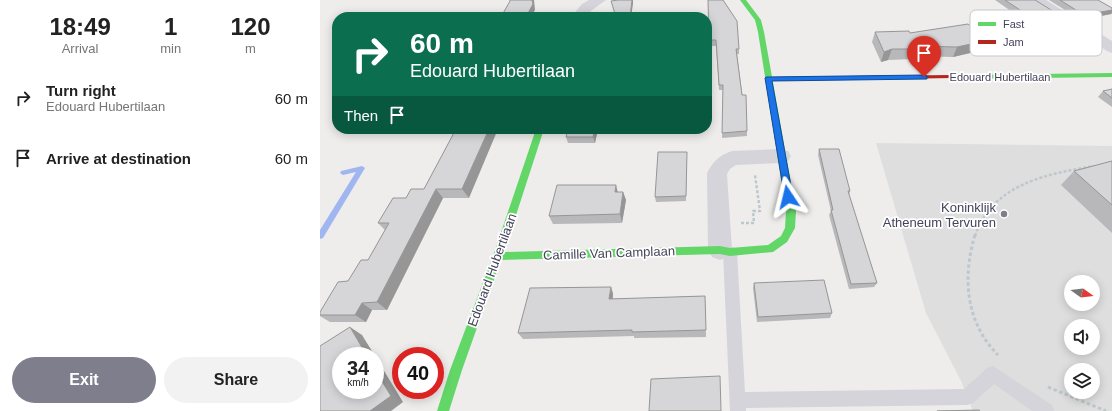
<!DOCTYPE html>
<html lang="en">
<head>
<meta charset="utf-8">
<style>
  :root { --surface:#fff; --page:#f2f2f2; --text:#222; --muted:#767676; --accent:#7f7e8d }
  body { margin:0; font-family:Helvetica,sans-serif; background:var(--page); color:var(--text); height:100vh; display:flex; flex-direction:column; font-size:15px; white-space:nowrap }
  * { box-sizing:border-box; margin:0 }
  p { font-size:13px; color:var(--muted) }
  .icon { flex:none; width:22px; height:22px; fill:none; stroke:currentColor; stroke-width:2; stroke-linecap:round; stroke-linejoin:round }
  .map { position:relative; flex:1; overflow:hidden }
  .sheet { display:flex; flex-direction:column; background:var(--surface); width:320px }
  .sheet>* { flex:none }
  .top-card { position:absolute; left:12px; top:12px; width:380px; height:122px; border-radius:16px; box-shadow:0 2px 10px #0003; background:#0b6e4f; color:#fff; overflow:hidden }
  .needle { width:26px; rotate:105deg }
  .buttons { position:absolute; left:744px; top:275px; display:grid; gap:8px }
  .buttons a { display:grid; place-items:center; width:36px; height:36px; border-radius:50%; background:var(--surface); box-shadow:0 2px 10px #0003; font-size:20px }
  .speed { position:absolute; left:12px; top:347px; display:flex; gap:8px; font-size:20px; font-weight:700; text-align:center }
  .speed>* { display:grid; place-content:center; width:52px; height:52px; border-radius:50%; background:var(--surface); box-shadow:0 2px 10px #0003; line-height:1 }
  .speed small { font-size:10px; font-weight:400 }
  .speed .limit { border:6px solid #d22; background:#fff; color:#111 }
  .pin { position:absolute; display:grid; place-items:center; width:34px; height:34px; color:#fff; margin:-41px -17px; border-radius:50% 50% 50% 0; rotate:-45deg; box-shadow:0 0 4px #0007 }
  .pin .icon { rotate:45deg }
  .me { position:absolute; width:44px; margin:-22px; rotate:350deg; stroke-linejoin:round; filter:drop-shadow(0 0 3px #0008) }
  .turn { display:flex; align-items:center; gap:14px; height:84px; padding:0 12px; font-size:18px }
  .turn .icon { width:52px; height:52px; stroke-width:2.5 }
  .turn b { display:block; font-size:28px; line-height:34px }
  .then { display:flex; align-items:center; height:38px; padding:0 12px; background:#0003; gap:8px; font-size:15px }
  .eta { display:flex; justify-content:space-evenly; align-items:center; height:68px; text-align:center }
  .eta b { font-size:24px; font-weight:600; line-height:28px }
  .primary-button { display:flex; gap:8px; margin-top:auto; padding:8px 12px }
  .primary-button a { flex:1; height:46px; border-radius:24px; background:var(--accent); color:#fff; font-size:16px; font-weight:600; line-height:46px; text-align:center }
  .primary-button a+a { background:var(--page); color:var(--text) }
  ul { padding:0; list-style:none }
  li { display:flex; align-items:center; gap:12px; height:60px; padding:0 12px }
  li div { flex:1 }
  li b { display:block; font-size:15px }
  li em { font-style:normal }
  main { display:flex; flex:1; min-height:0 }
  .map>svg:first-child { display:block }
  .education { fill:#dfdede; fill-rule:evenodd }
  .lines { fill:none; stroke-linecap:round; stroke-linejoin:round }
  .stream { fill:#a0b6f0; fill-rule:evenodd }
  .path-far1 { stroke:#bdc8cd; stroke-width:2.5; stroke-dasharray:3 2; stroke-linecap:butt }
  .path { stroke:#bdc8cd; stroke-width:3; stroke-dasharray:3.5 2.5; stroke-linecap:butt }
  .lane { fill:#d4d4da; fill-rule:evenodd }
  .street { fill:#d4d4da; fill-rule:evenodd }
  .fast { fill:#63d668; fill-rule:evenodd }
  .jam { fill:#b3261e; fill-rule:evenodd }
  .wall { fill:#b8b8ba }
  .shaded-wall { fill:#969697 }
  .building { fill:#d6d6d8; stroke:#969697 }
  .route { fill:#1a73e8; stroke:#114b97 }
  .poi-dot { fill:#7f7e8d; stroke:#fff; stroke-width:1.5 }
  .labels { text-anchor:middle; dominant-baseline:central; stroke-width:3.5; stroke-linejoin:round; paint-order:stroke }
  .far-street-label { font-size:11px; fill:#43435a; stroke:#fff }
  .poi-label { font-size:13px; fill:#43435a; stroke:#fff; text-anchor:end }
  .street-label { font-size:13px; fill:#43435a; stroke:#fff }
  .key { fill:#fff; stroke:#c7c7ce; stroke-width:1 }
  .key-label { font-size:11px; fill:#43435a }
</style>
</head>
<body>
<main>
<section class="sheet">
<div class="eta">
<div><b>18:49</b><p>Arrival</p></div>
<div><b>1</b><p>min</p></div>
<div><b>120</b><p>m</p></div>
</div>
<ul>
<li><svg class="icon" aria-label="right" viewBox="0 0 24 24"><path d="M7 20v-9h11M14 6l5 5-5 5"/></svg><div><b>Turn right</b><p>Edouard Hubertilaan</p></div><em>60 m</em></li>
<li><svg class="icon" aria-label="arrive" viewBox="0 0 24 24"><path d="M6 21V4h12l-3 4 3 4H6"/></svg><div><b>Arrive at destination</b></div><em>60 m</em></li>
</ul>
<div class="primary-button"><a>Exit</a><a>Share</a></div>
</section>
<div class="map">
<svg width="792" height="411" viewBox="0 0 792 411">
  <rect width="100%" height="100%" fill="#eeedec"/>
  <path class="education" d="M556 143 792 146V411H653L641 381 606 313ZM751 282H773V304H751ZM751 326H773V348H751ZM751 370H773V392H751Z"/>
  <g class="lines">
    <path class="stream" d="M42 166 45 168 3 238 0 239V230L36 172 23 175 20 173 21 171Z"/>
    <path class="path-far1" d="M421 223H434L433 211H440L435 175
      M655 236C672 184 727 174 774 166"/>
    <path class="path" d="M655 235C642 278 646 323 678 355
      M728 387 786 411"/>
    <path class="lane" d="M410 246 415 248 417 252 425 392 644 389 667 368 673 366 732 405 734 411H712L674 384 653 403 647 405 426 408V411H410L403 252 405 248Z"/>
    <path class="street" d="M269 0H286L272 10 266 17H251L262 4Z
      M710 0H726L792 41V53L787 51 712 3Z
      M461 149 468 151 471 156 468 161 461 163 416 165 410 169 407 174 412 250 408 257 400 260 392 257 388 250 387 173C393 162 399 155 412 151Z"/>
    <path class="fast" d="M420 0H426L441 20 444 32 476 211 475 228 467 242 453 252 410 256 400 254 181 260 142 370 129 411H117L130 370 173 256 216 129H224L184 252 400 246 410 248 448 245 461 236 465 228 466 211 438 32 435 20Z
      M792 73V77L631 79 628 77 631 75Z"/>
    <path class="jam" d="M631 75 634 77 633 78 448 81 445 79 448 77Z"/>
  </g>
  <path class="wall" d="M388 0 419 49V54H417L427 131V136L402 138 403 90H399L396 46H389Z
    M675 0H715L744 18 741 23 715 28Z
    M729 0H778L792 8V13L791 14 761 20Z
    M555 32 590 33 669 40 663 50 633 57 595 56 593 59 568 60 561 62 552 42Z
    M792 89V107L778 97 783 91Z
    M136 129 149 198H123L67 310H52L46 322H10L0 316V312L48 260 65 230 58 223 86 198 104 189Z
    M278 129 275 143H248L246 137Z
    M499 149 530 191 529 195 557 283 554 287 529 289 509 215 511 211 498 155Z
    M367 157 366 201 336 202 335 197Z
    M792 161V233L741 185 754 171Z
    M298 192H303L306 200 302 223 233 224 229 216Z
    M434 283 512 313 510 318 437 322 433 288Z
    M291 287 293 294V299L385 296 386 337 314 338V336L203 339 198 333Z"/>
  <path class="shaded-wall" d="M212 0H214L215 10 211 17H206Z
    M312 0H313V4L311 17H310Z
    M792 10V13L791 14 761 20 764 15Z
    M744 18 741 23 715 28 718 22Z
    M669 40 663 50 633 57 637 47Z
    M572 49 568 60 561 62 564 52Z
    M169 129H178L149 198 142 189Z
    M275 129H278L275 143 273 137Z
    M296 185 298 193 295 192Z
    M116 189 123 198 67 310 57 302Z
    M303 192 306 200 302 223 300 214Z
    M291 287 293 294 292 305 289 299Z
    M42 303 52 310 46 322 35 315Z
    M30 327 42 335 55 356H47Z
    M55 356 83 402 71 411H50L55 370Z"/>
  <path class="building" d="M190 0H212L213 4 206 17H181L190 1Z
    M298 0H312L310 17H296L291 1Z
    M388 0H403L417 21 419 49H416L422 95H426L427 131 402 133 403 85H399L396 40H389Z
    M685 0H715L744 18 718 22Z
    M740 0H778L792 8V10L764 15Z
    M648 24 669 40 637 47 596 46 597 49H572L564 52 555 32 589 31 590 33Z
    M792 89V98L783 91Z
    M136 129H169L142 189H116L57 302 42 303 35 315H0V312L18 282 28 281 41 260H48L69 223H58L73 198H86L91 189H104Z
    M248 129H275L273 137H246Z
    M499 149H519L530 191H528L557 283 531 284 511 210H513Z
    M338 152H367L366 196 335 197Z
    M792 161V205L754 171Z
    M237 185H296L295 192H303L300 214 229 216Z
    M504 280 512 313 438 317 434 283Z
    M291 287 289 299 385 296 386 330 312 332V330L198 333 210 288Z
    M30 327 47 356H21V390H55V370L71 396 50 411H0V346Z
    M400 376 401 411H329L331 379Z
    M659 410 660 411H617Z"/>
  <path class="route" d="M604 75 607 76V79L452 81 473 197 468 201 465 200 445 78 446 77Z"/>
  <circle class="poi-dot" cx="684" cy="214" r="4"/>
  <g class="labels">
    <g class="far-street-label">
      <text x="680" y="77">Edouard Hubertilaan</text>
    </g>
    <g class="poi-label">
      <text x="676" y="207">Koninklijk<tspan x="676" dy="15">Atheneum Tervuren</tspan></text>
    </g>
    <g class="street-label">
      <text transform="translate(289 253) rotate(-2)">Camille Van Camplaan</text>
      <text transform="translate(172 270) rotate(-70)">Edouard Hubertilaan</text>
    </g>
  </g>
  <rect x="650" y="10" width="132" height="46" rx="6" class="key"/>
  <rect x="658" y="22" width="18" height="4" fill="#63d668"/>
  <rect x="658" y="40" width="18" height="4" fill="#b3261e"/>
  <g class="key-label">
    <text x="683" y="28">Fast</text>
    <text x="683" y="46">Jam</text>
  </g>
</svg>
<div class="buttons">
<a><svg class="needle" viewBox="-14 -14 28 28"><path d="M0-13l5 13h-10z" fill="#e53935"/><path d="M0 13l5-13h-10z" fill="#767676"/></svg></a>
<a><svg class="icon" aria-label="sound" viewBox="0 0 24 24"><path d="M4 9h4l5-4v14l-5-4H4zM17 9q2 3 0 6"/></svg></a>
<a><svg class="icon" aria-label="layers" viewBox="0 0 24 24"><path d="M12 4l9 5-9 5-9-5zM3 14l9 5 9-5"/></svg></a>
</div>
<div class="speed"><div>34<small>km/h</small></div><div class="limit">40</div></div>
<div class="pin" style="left:604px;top:77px;background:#d93025"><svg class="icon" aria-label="arrive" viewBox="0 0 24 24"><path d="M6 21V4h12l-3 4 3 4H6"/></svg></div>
<svg class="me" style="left:468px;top:197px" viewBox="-20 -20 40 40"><path d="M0-17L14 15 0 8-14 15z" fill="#1a73e8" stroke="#fff" stroke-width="4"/></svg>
<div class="top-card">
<div class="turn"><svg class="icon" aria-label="right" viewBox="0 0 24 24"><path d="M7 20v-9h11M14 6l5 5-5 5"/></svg><div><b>60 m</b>Edouard Hubertilaan</div></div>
<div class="then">Then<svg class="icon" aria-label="arrive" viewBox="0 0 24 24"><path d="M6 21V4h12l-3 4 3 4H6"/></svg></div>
</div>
</div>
</main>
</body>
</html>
